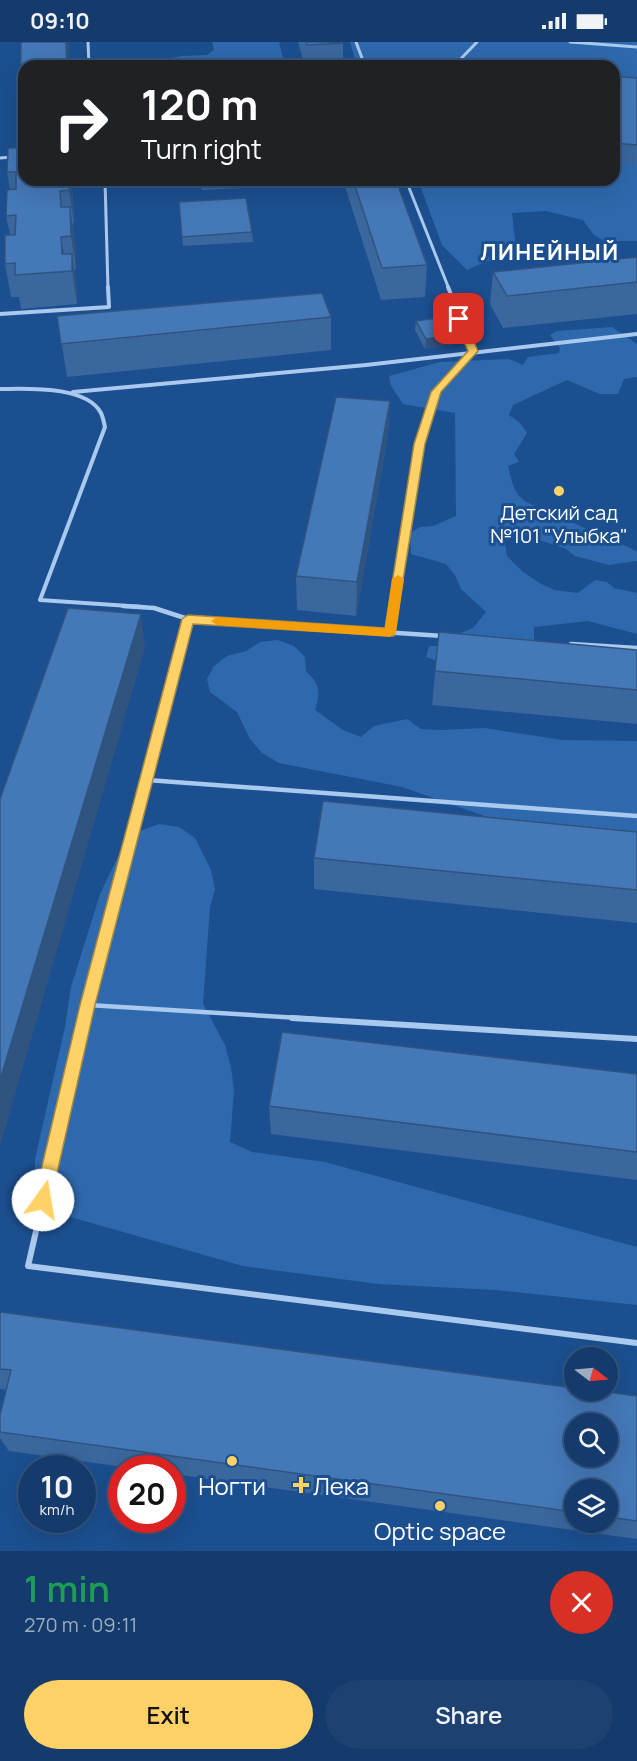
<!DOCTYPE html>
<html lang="en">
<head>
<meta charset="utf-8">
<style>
  :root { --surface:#143b6b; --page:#1d4271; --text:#f1f3f6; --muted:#9dadc1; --line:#33557e; --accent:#ffd166 }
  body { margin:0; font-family:Manrope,sans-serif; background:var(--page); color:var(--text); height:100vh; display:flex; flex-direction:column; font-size:22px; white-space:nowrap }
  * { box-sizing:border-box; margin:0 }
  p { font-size:20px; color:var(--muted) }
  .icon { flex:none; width:33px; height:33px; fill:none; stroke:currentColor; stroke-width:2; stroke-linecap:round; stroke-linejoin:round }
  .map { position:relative; height:1509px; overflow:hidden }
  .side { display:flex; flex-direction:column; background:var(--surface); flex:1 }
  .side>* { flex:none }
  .guide { position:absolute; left:18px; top:18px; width:602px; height:126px; border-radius:18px; box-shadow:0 6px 24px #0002,0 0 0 2px var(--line); background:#202124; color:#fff; overflow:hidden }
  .needle { width:39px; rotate:106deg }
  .fabs { position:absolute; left:564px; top:1305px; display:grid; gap:12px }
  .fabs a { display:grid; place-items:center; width:54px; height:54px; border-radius:50%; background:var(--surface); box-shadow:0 6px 24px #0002,0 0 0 2px var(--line); font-size:30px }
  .speed { position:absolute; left:18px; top:1413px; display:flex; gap:12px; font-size:30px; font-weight:700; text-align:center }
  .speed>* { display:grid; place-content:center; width:78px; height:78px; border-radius:50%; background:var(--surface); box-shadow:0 6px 24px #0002,0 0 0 2px var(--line); line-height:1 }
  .speed small { font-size:15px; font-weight:400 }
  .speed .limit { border:9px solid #d22; background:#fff; color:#111 }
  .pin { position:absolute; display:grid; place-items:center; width:51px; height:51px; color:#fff; margin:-26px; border-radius:12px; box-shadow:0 3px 9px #0006 }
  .me { position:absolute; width:66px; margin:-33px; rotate:13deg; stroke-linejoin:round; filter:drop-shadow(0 0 4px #0008) }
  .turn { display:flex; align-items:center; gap:21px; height:126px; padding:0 24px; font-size:27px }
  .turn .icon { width:78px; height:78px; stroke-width:2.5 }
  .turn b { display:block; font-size:42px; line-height:51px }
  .round { display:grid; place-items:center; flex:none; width:63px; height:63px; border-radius:32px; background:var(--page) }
  .overview { display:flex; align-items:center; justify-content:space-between; height:102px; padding:0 24px }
  h1 { font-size:36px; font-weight:600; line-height:45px; color:#1e9e55 }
  .action { display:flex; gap:12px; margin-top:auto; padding:12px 24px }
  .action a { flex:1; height:69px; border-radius:36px; background:var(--accent); color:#111; font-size:24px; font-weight:600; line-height:69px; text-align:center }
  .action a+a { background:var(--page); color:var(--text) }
  .status { display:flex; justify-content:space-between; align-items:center; height:42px; padding:0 30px; background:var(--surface); direction:ltr }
  .status svg { height:16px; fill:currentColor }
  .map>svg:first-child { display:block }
  .green { fill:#2e69ad }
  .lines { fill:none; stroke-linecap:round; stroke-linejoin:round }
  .service-far3 { stroke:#a9c9ee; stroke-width:3 }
  .service-far2 { stroke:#a9c9ee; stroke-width:4 }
  .service-far1 { stroke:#a9c9ee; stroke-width:4.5 }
  .service { stroke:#a9c9ee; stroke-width:6 }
  .wall { fill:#3a679d; fill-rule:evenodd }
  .shaded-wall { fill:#305480 }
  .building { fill:#4478b7; stroke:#305480; stroke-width:1.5; fill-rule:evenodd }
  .route { fill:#ffd166; stroke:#a68842; stroke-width:1.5 }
  .slow { fill:#f59e0b }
  .poi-dot { fill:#ffd166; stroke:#1b4f8f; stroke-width:2 }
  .labels { text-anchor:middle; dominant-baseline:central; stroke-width:6; stroke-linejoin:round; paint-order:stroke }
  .poi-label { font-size:20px; fill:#fff; stroke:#1b4f8f }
  .far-district-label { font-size:22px; font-weight:bold; letter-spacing:1.5px; fill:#fff; stroke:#1b4f8f }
  .near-poi-label { font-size:24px; fill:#fff; stroke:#1b4f8f }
</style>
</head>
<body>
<div class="status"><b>09:10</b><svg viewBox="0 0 49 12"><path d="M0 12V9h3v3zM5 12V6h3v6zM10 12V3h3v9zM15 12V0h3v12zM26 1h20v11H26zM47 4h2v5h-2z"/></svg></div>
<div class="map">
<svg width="637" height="1509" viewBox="0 0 637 1509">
  <rect width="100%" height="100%" fill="#1b4f8f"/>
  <path class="green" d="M212 0H279L285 24H129L182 14 207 13 214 8Z
    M350 0H637V199H604L594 193 583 178 546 169 512 171 516 207 467 228 442 203 418 138H614V24H357Z
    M612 285 637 302V335L624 337 618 352H600L567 338 513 363 509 373 520 381 527 391 514 412 519 420 508 424C512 440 513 450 526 460L637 509V519L609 523 575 514 566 507 513 489 504 494 507 514 523 530 541 542 555 548 578 551 595 538 607 540 614 546 637 551V592L588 579 534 585V602L443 621 426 615 429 604H457L461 591 473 586 486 570 461 547 455 533 446 522 411 512 410 491 420 485 433 484 456 474 455 371 403 362 391 344 389 334 440 320 509 317 523 323 528 315 559 311 560 306 550 293 557 289Z
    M278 598 294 604 305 615 306 629C320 643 321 649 315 668L343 688 361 695 374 684 407 677 421 687 442 688 484 686 563 698 637 699V809L501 780 402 745 279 721 262 711 250 697 237 670 210 650 207 637 214 624 227 614 246 609 260 600Z
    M159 782 179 785 195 796 211 828 215 847 210 865 203 962 225 1003 231 1025 234 1049 230 1100 252 1110 325 1120 637 1205V1263L496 1248 378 1242 243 1224 35 1165V1117L65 985 71 945 100 852 124 802 140 789Z"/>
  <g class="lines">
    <path class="service-far3" d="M88 0 89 24
      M356 0 365 24
      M570 0 637 5
      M454 24 477 0
      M0 116 24 114
      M105 138 108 247
      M406 138 449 247"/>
    <path class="service-far2" d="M448 245 473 309
      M0 272 109 265 108 245
      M0 347C27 347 86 343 101 371 103 375 104 381 105 385L40 558 144 565
      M73 350 366 323 637 292
      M394 565 419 402 436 350 473 309"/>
    <path class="service-far1" d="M188 577 443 594
      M390 591 394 564
      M571 602 637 606
      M147 738 637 774
      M88 963 316 977
      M85 977 188 577 154 566 123 564"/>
    <path class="service" d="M85 976 28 1224 637 1301
      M292 976 637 997"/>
  </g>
  <path class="wall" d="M298 0H343V24H305Z
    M24 24V95L20 73Z
    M614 34 637 36V121L614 118V78L615 74H614Z
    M17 106 24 138H72V139H71L73 154 74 181 72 182 75 198 76 227 74 228 77 245V262L21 267 19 255H11L5 222 10 193 6 174 10 148 7 130Z
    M200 138H244V146L202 148Z
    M343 138H396L427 223 425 255 381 258Z
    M179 160 252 190 253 200 183 204Z
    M637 215V272L503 286 490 262 493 230Z
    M57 274 331 275V308L67 335Z
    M416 279 454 293 453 303 425 307 415 288Z
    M390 359 388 392 356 574 297 568 296 534Z
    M439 590 637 608V682L432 663Z
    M637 790V881L314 847V816Z
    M637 1032V1138L271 1092 269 1064Z
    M0 1270 637 1354V1497L172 1432V1426H131L9 1409 0 1396V1373L6 1348 0 1347ZM574 1448H608V1480H574Z"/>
  <path class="shaded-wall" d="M66 0H69L70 24H67Z
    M69 138H71L73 154 74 181 69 148Z
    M70 165 75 198 76 227 71 194Z
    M61 195 67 229 62 212Z
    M72 212 77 245V262L72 229Z
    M454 293 453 303 425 307 426 297Z
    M390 359 388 392 356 574 357 540Z
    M141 572 145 606 0 1104V1038Z"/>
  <path class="building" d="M21 0H66L67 24H24V73H20Z
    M306 0H343V1L307 3Z
    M614 34 637 36V103L614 101V78L620 58 614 57Z
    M24 96V138H69V148L60 149 61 165H70L71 194 61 195 62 212H72V229L15 233V221L5 222V193H15L16 173 6 174 7 148 16 147V130H7L8 106H17V97Z
    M353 138H396L427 223 382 226Z
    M246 156 252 190 182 195 179 160Z
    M637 215V240L507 254 493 230Z
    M322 251 331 275 61 302 57 274Z
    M444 275 454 293 426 297 416 279Z
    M336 355 390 359 357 540 296 534Z
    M68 566 141 572 0 1038V757Z
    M439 590 637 608V648L435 629Z
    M323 759 637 790V848L314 816Z
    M282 990 637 1032V1110L269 1064Z
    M0 1270 574 1346V1348H593L637 1354V1479L608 1475V1448H574V1470L0 1390V1373L11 1328 0 1327ZM574 1382H608V1414H574Z"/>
  <path class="route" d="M456 275 464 277 478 309 441 350 425 402 394 594 193 582 95 963 51 1158 49 1164 43 1167 37 1164 34 1158 80 963 182 577 188 573 385 586 414 402 431 350 468 309 454 277Z"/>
  <path class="slow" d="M398 533 404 537 396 591 390 595 217 583 211 579 217 575 385 586 392 537Z"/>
  <g class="poi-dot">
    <circle cx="559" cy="449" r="6"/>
    <circle cx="232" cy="1419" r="6"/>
    <path d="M298 1434h6v6h6v6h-6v6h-6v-6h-6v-6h6z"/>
    <circle cx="440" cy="1464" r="6"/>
  </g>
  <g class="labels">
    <g class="poi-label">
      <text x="559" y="470">Детский сад<tspan x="559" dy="23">№101 "Улыбка"</tspan></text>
    </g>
    <g class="far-district-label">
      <text x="550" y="210">ЛИНЕЙНЫЙ</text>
    </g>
    <g class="near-poi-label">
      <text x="232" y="1443">Ногти</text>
      <text x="313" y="1443" text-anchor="start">Лека</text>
      <text x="440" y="1488">Optic space</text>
    </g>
  </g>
</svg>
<div class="fabs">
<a><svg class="needle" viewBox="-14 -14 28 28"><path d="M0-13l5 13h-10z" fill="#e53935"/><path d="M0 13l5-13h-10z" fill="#9dadc1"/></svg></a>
<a><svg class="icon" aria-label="search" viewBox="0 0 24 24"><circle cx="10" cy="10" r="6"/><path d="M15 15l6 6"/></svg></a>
<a><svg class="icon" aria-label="layers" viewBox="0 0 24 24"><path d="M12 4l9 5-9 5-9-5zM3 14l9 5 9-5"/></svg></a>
</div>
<div class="speed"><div>10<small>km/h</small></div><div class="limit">20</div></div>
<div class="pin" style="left:459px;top:277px;background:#d93025"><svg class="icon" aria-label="arrive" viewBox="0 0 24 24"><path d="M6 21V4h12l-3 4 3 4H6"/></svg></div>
<svg class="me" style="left:43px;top:1158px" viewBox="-20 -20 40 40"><circle r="19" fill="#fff"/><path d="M0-13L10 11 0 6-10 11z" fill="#ffd166"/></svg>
<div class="guide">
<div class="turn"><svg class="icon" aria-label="right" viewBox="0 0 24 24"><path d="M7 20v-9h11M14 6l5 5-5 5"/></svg><div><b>120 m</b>Turn right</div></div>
</div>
</div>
<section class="side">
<div class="overview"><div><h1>1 min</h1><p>270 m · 09:11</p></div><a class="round" style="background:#d93025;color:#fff"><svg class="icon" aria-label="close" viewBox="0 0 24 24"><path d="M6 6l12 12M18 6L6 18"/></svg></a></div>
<div class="action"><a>Exit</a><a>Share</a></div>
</section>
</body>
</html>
